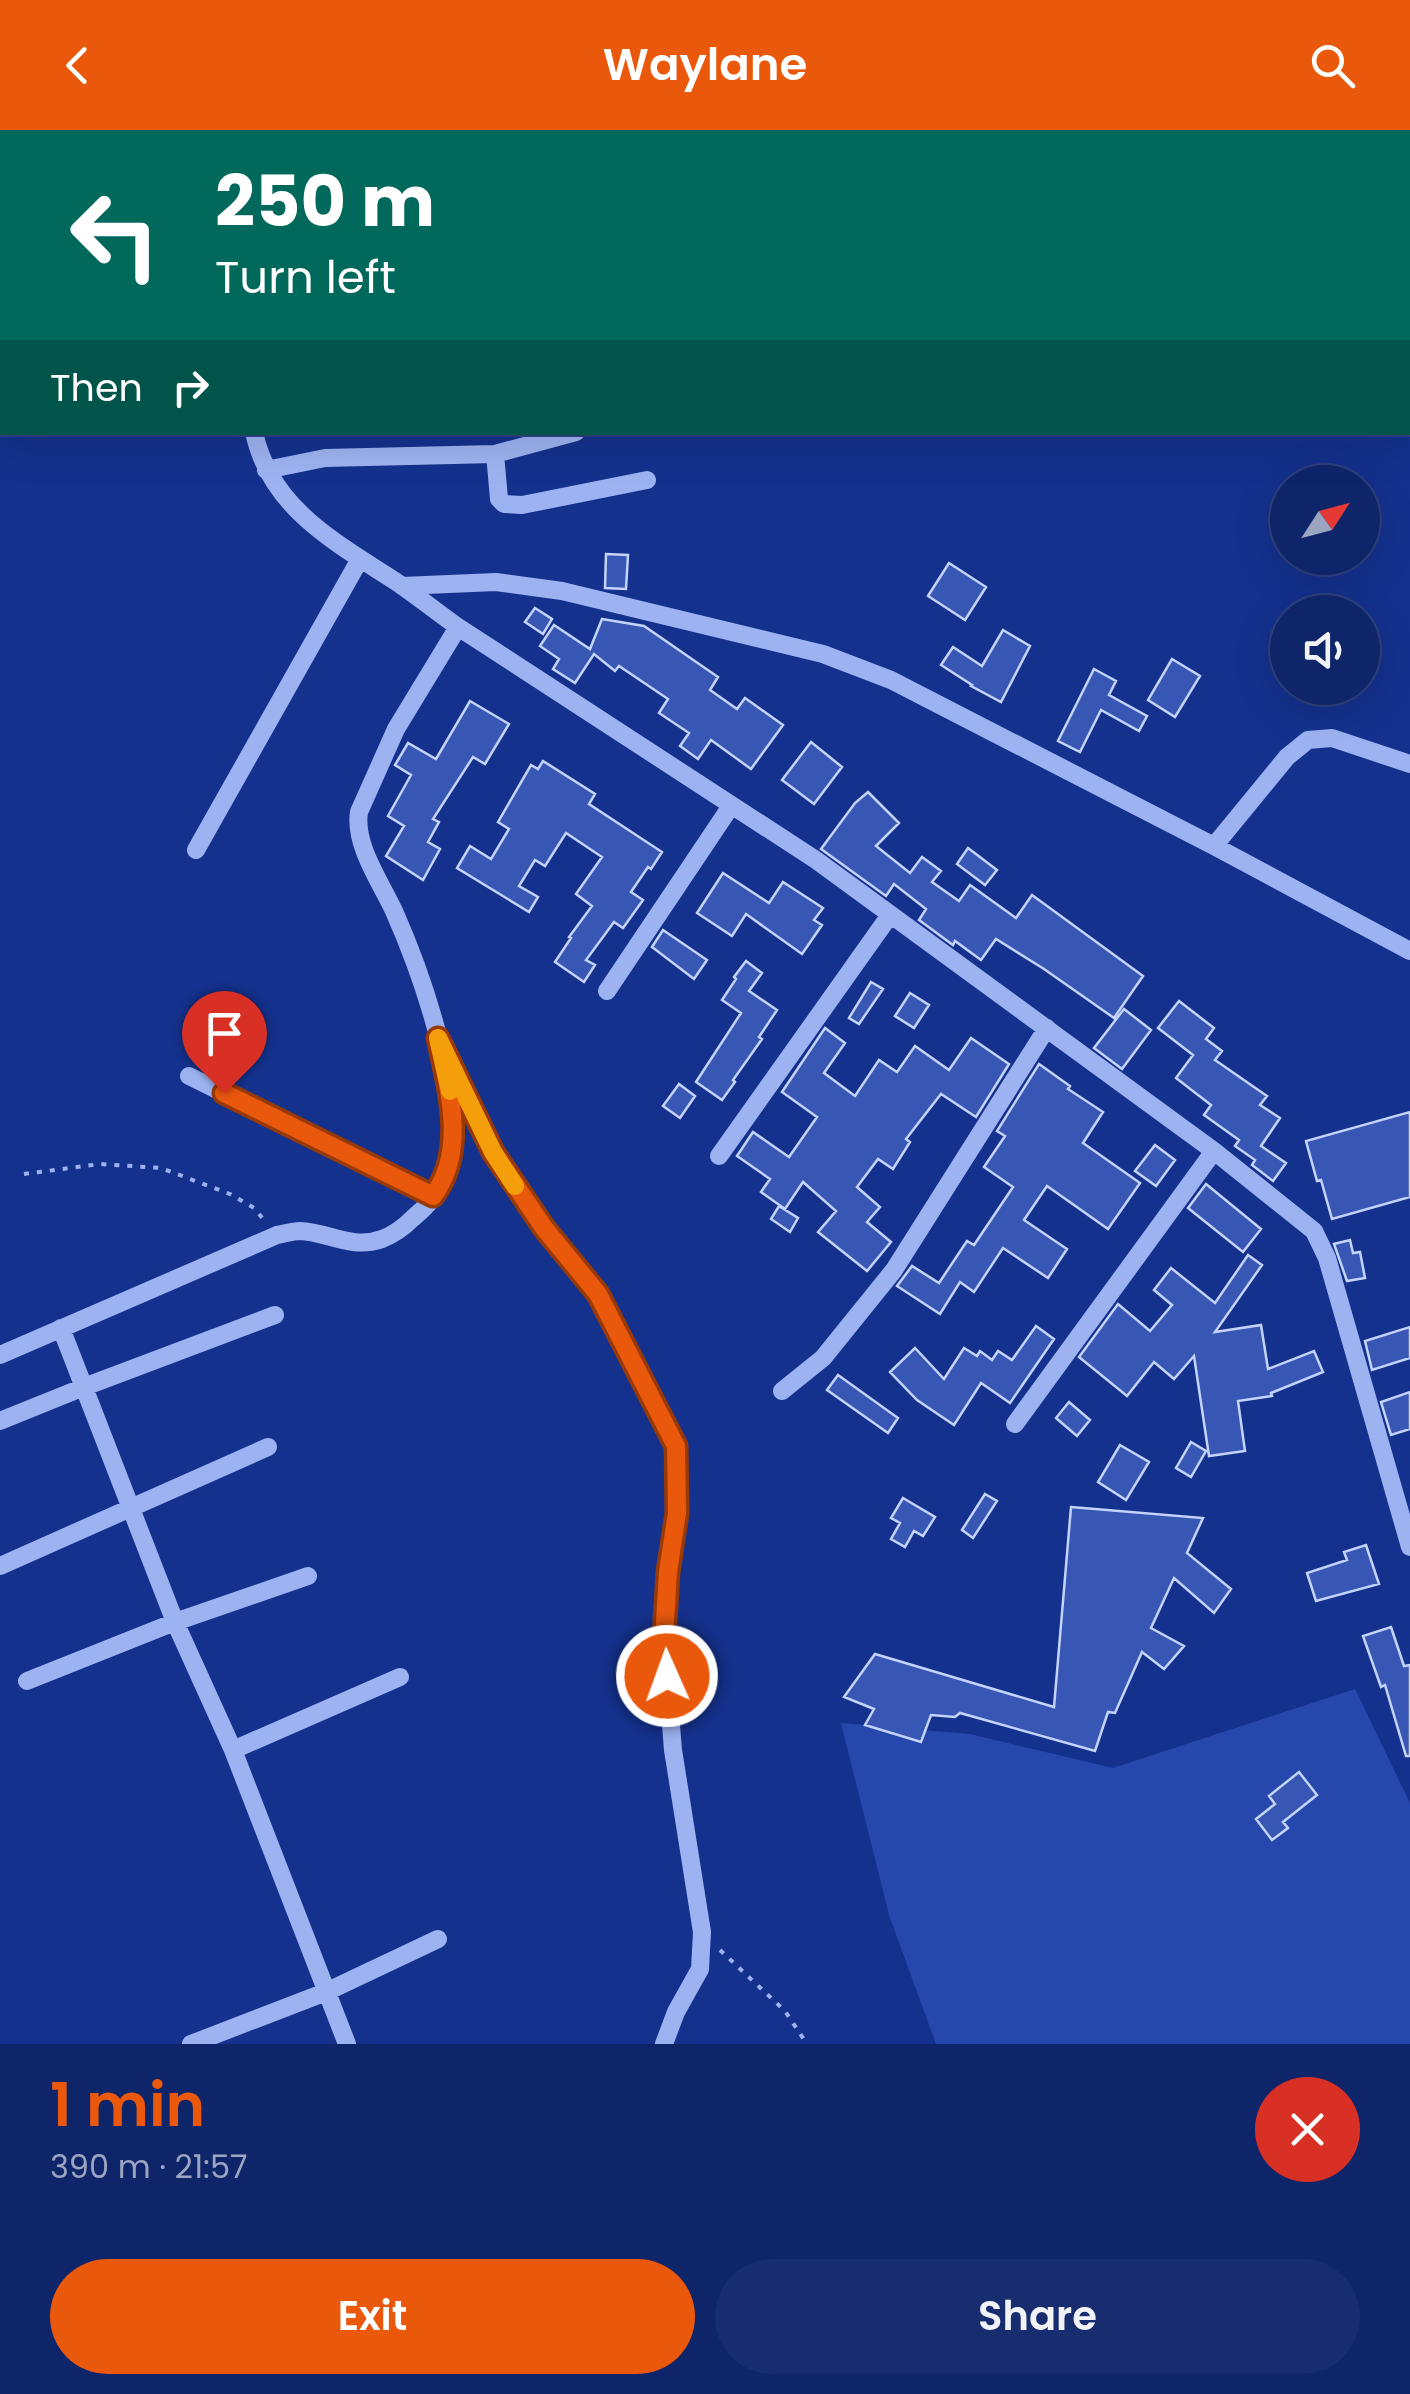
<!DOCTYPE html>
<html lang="en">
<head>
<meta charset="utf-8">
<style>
  :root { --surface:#0f256a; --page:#182d70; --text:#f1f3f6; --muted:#9ba5c1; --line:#2f427e; --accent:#ea580c }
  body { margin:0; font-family:Poppins,sans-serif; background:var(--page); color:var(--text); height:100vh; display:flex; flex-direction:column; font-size:38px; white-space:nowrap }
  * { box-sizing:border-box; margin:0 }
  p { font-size:32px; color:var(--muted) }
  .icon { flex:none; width:55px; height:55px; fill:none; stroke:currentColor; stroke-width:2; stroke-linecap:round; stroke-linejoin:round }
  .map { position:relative; height:1914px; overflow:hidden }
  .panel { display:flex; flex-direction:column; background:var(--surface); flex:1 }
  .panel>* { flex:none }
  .top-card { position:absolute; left:0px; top:0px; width:1410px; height:305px; box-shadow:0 10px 40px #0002,0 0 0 2px var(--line); background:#00695c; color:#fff; overflow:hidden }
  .needle { width:65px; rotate:54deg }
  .tools { position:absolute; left:1270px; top:335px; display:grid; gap:20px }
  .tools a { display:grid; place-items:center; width:110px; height:110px; border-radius:50%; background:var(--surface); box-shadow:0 10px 40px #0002,0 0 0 2px var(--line); font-size:50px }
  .pin { position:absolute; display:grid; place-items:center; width:85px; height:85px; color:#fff; margin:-102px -42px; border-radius:50% 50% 50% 0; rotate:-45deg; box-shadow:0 0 10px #0007 }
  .pin .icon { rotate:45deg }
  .me { position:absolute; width:110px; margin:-55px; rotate:358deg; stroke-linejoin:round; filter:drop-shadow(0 0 8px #0008) }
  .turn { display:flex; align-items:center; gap:35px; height:210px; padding:0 50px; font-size:45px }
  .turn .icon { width:130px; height:130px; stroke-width:2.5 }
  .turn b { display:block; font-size:70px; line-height:85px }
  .then { display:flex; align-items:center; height:95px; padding:0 50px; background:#0003; gap:20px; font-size:38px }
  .round { display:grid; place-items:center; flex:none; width:105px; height:105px; border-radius:52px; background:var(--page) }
  .head { display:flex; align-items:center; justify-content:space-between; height:170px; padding:0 50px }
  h1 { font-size:60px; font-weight:600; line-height:75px; color:var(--accent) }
  .button { display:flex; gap:20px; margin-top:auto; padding:20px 50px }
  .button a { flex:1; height:115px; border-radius:60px; background:var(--accent); color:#fff; font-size:40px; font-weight:600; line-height:115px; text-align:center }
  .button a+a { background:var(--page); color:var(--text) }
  header { display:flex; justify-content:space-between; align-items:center; height:130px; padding:0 50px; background:var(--accent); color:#fff; font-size:45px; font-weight:600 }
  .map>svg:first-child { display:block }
  .green { fill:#2648ac }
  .building { fill:#3857b4; stroke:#c4d3fc; stroke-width:2.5 }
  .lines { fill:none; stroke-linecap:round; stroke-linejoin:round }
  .path { stroke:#9db3f1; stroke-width:4; stroke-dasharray:5 8; stroke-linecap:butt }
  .minor { stroke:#9db3f1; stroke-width:18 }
  .route-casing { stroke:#983908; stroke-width:25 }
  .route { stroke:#ea580c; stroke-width:18 }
  .slow { stroke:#f59e0b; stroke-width:18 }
</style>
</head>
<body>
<header><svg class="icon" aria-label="back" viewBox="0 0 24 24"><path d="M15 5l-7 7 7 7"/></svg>Waylane<svg class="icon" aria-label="search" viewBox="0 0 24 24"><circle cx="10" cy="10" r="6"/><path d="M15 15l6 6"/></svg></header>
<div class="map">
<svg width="1410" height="1914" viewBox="0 0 1410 1914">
  <rect width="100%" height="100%" fill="#14318d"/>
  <path class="green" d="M1355 1559 1410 1673V1914H936L890 1788 841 1593 970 1604 1113 1638Z"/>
  <path class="building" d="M606 424 628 425 626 459 605 458Z
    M949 433 986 457 965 490 928 466Z
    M535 478 552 489 543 504 525 492Z
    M602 489 644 496 718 547 710 560 737 579 745 568 783 595 751 639 711 610 698 629 680 616 689 603 659 583 668 569 619 536 615 541 594 524 575 553 553 539 559 529 540 516 554 495 590 519Z
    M1003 500 1030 516 1001 572 971 556 972 555 941 535 953 517 982 536Z
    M1172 529 1200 546 1175 587 1148 570Z
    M1094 539 1116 551 1109 565 1147 586 1139 601 1101 580 1080 622 1058 611Z
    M470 571 509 594 485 634 473 627 433 689 439 692 428 712 440 719 423 750 386 726 404 696 388 686 411 645 395 635 408 613 436 629Z
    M811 612 842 637 814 674 782 650Z
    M543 631 595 664 589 674 662 722 651 739 648 737 631 762 643 770 623 798 614 792 586 830 595 835 584 852 555 832 571 808 569 807 592 776 576 764 602 727 566 703 545 736 535 730 519 756 538 767 529 782 457 738 470 716 491 729 509 699 498 692 531 635 538 639Z
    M868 662 899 693 876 716 910 743 922 727 941 741 932 752 959 771 970 755 1016 788 1032 765 1143 846 1114 888 1044 839 996 809 981 830 955 811 953 815 919 790 926 779 894 754 886 766 821 719 855 673Z
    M968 718 997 740 985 755 957 734Z
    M723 743 769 773 783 752 823 778 814 790 822 795 802 824 746 784 732 806 697 783Z
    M663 800 707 830 694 849 652 817Z
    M746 831 762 843 749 861 777 880 759 907 762 909 733 950 735 952 722 970 696 952 741 883 722 870 736 849 734 847Z
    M871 852 883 859 859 894 849 888Z
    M910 863 929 875 914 898 895 886Z
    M1179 871 1214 898 1206 909 1222 921 1215 930 1267 966 1260 975 1280 988 1261 1016 1286 1033 1273 1051 1252 1035 1255 1030 1235 1016 1239 1010 1204 985 1211 975 1176 948 1193 925 1158 898Z
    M1124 879 1151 900 1122 939 1094 918Z
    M825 898 845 913 824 943 855 966 879 930 897 942 915 916 949 940 971 908 1009 934 976 987 941 964 906 1009 910 1012 893 1039 878 1029 857 1057 880 1077 867 1092 891 1112 867 1141 818 1102 836 1081 803 1052 785 1079 761 1062 770 1049 737 1026 753 1002 789 1027 817 987 782 962Z
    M1039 934 1070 956 1068 959 1103 982 1083 1013 1140 1053 1108 1099 1047 1056 1024 1090 1067 1119 1048 1148 1003 1118 974 1162 960 1152 940 1184 897 1156 912 1136 939 1153 967 1111 974 1115 1013 1057 984 1037 1005 1006 997 1001Z
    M679 954 695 966 680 988 663 976Z
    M1410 982V1067L1332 1089 1321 1050 1317 1051 1306 1011Z
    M1155 1015 1175 1030 1156 1056 1135 1041Z
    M1206 1054 1261 1099 1243 1122 1188 1078Z
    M779 1076 798 1088 790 1102 771 1089Z
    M1350 1110 1353 1123 1360 1122 1365 1148 1347 1151 1334 1114Z
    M1248 1125 1262 1135 1215 1202 1261 1195 1268 1239 1314 1221 1323 1242 1271 1263 1272 1266 1238 1271 1245 1321 1209 1326 1194 1226 1174 1249 1154 1232 1127 1266 1079 1227 1118 1174 1150 1201 1172 1175 1154 1160 1171 1138 1215 1173Z
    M1036 1196 1054 1209 1010 1273 981 1253 954 1295 917 1270 890 1242 915 1218 944 1249 964 1218 977 1226 980 1221 992 1230 998 1221 1012 1230Z
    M1410 1197V1228L1372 1240 1365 1211Z
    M838 1245 898 1288 888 1303 827 1260Z
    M1410 1262V1299L1391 1305 1381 1272Z
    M1069 1272 1090 1290 1077 1306 1056 1288Z
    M1191 1312 1206 1321 1191 1347 1176 1338Z
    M1120 1315 1149 1332 1126 1370 1098 1352Z
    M985 1364 997 1371 973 1408 962 1400Z
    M903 1368 935 1387 923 1406 914 1401 905 1417 891 1409 900 1393 891 1388Z
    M1071 1377 1203 1388 1187 1423 1231 1459 1214 1483 1174 1448 1151 1498 1184 1516 1164 1539 1142 1522 1115 1583 1108 1582 1095 1621 960 1583 955 1587 931 1585 921 1612 865 1595 874 1579 844 1567 875 1524 1054 1577Z
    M1366 1415 1379 1454 1316 1471 1307 1443 1347 1430 1344 1422Z
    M1391 1497 1404 1536 1410 1535V1626H1406L1385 1555 1381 1557 1363 1506Z
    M1299 1642 1317 1665 1283 1692 1288 1698 1272 1710 1256 1689 1275 1674 1269 1666Z"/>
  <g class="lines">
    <path class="path" d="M24 1044 100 1034 161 1038 230 1064 254 1078 264 1090
      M720 1820 785 1881 807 1914"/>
    <path class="minor" d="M191 0V2
      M83 2 85 0
      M0 192H2
      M254 302C270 378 335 412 395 451 417 466 437 482 458 497L816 730 1214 1021 1314 1101 1327 1128 1410 1417
      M495 324 499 369 504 374 522 375 647 350
      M266 340 325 328 495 324 576 302
      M402 456 496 452 562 461 823 524 891 550 1214 716 1410 821
      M1214 716 1287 627 1308 610 1332 608 1410 634
      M196 720 360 429
      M607 861 731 676
      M452 936 493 1022 544 1098 598 1164 676 1316 677 1383 669 1442 664 1509 673 1620 702 1802 700 1839 676 1882 664 1914
      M189 946 433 1066
      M719 1026 890 785
      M61 1198 175 1492 233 1620 347 1914
      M0 1225 277 1105C284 1104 292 1101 300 1101 328 1102 352 1120 382 1109 393 1105 405 1096 413 1088 424 1079 436 1066 443 1053 475 990 421 842 394 781 380 751 354 715 359 682L396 599 458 497
      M782 1261 823 1228 894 1140 1047 898
      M0 1291 84 1257 275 1185
      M1015 1294 1214 1021
      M0 1436 268 1317
      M27 1551 175 1492 308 1446
      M233 1620 400 1547
      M191 1914 326 1862 438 1809"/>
  </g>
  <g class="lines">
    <defs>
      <path id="route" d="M224 963 433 1066C467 1021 449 959 438 908L493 1022 544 1098 598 1164 676 1316 677 1383 668 1442 664 1508 667 1546"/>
    </defs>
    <use href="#route" class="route-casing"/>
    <use href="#route" class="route"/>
    <path class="slow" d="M450 961 438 908 493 1022 515 1056"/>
  </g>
</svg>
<div class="tools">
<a><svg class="needle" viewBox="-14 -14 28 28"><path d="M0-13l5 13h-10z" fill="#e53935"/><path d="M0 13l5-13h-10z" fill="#9ba5c1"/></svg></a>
<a><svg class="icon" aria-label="sound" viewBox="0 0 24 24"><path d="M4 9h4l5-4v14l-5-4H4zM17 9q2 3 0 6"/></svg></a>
</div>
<div class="pin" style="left:224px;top:963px;background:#d93025"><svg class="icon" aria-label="arrive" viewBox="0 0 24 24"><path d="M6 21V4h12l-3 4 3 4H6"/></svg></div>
<svg class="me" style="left:667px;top:1546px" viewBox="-20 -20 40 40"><circle r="17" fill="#ea580c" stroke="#fff" stroke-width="3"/><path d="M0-11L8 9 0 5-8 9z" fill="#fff"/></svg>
<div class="top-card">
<div class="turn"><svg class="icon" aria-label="left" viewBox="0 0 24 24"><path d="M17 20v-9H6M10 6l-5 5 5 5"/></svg><div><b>250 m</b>Turn left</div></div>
<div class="then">Then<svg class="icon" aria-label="right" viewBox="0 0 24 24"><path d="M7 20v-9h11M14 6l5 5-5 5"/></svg></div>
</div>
</div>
<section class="panel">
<div class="head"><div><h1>1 min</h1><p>390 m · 21:57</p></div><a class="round" style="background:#d93025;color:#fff"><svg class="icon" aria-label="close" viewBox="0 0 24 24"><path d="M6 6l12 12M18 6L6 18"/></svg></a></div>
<div class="button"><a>Exit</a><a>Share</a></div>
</section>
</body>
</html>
